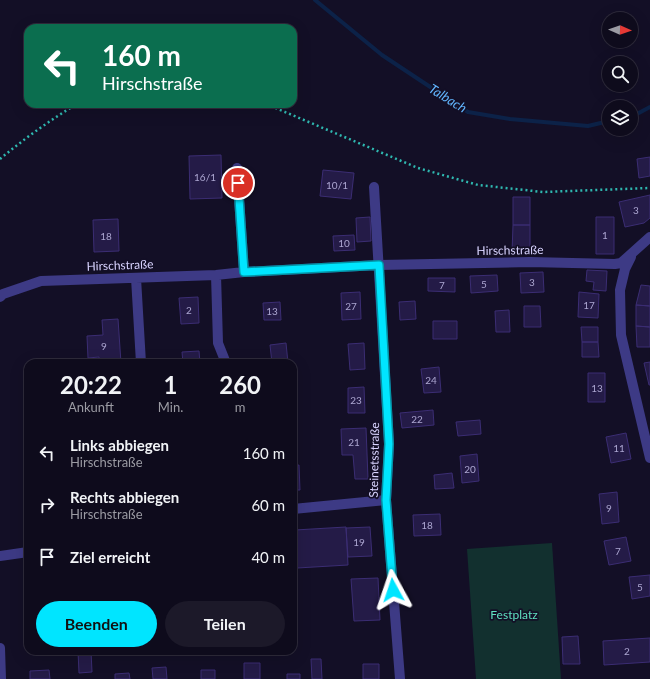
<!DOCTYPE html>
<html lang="de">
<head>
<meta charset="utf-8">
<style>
  :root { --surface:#0e0b1c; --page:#1c1929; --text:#f1f3f6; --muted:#9b9ba3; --line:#2e2b3b; --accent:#00e5ff }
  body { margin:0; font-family:Lato,sans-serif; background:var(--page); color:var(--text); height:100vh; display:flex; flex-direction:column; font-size:15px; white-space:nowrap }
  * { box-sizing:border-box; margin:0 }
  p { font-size:13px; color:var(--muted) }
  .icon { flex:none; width:22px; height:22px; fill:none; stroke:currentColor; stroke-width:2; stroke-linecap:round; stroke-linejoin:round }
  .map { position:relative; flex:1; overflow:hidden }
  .side { position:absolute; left:24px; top:359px; width:273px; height:296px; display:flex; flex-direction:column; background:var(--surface); border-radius:12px; box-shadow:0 4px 16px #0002,0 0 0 1px var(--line) }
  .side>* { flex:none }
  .banner { position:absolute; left:24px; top:24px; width:273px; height:84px; border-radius:12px; box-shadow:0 4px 16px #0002,0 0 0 1px var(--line); background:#0b6e4f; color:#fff; overflow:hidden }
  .needle { width:26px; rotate:92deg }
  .buttons { position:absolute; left:602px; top:12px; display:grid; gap:8px }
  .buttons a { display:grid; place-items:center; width:36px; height:36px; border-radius:50%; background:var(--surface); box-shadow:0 4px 16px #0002,0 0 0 1px var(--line); font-size:20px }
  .pin { position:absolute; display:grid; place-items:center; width:34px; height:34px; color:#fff; margin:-17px; border:2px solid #fff; border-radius:50%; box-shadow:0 1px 4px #0007 }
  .me { position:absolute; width:44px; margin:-22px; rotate:355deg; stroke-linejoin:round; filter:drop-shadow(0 0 3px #0008) }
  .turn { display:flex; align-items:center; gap:14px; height:84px; padding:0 12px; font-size:18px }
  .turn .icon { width:52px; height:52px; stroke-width:2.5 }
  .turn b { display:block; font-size:28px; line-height:34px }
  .eta { display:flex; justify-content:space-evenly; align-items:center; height:68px; text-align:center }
  .eta b { font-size:24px; font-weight:700; line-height:28px }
  .primary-button { display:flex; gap:8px; margin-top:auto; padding:8px 12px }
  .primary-button a { flex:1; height:46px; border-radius:24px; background:var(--accent); color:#111; font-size:16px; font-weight:700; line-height:46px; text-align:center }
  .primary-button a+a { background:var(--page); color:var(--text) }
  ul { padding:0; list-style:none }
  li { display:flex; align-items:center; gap:12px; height:52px; padding:0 12px }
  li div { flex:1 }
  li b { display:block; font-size:15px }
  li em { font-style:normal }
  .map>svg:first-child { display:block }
  .green { fill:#12302f }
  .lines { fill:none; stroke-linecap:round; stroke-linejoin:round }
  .stream { stroke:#0c2248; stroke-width:4 }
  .building { fill:#241b47; stroke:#3b2d73 }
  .path { stroke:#2fb8b0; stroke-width:2.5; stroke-dasharray:2 3; stroke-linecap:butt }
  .minor { stroke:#3d3a85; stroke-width:10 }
  .route-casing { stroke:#0095a6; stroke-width:10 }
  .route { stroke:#00e5ff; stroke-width:7 }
  .labels { text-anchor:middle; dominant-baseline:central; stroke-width:3.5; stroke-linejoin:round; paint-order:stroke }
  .number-label { font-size:10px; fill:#aca6d1 }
  .street-label { font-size:12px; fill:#d9d4ff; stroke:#130f26 }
  .park-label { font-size:12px; fill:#5fe0c0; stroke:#130f26 }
  .water-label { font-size:13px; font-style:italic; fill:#62b6ff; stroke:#130f26 }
</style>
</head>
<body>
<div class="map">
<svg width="650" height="679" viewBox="0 0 650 679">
  <rect width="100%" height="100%" fill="#130f26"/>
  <path class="green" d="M552 543 561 679H476L467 549Z"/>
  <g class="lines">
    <path class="stream" d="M315 0 382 55 468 112 510 119 588 126 609 121
      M631 116 635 115 650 107"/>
  </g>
  <path class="building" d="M221 155 222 198 190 199 189 156Z
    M650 157V176L639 178 637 159Z
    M323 170 354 173 351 199 320 196Z
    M650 195V218L644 223 625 227 619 202Z
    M513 197H530V225H513Z
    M370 217 371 241 357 242 356 218Z
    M596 217H614V254H596Z
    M118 219 119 251 94 252 93 220Z
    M513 225H530V253H512Z
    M354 235 355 250 334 251 333 236Z
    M587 270 607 271 606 291 593 290 594 282 586 281Z
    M543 272 544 292 521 293 520 273Z
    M497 275 498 291 471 293 470 276Z
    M428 278H455V292L428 291Z
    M641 285 650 286V306L636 305Z
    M360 292 361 319 342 320 341 293Z
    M579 292 599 294 598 318 578 317Z
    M198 297 199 323 181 324 179 298Z
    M415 301 416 319 400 320 399 302Z
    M280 302 281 320H264L263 303Z
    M636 305 650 306V327L636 326Z
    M524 306H540L541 327H524Z
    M509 310 510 332H496L495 311Z
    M118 319 121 363H99V357L88 358 87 336 103 335 102 320Z
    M433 321H457V339H433Z
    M636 326 650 327V347H637Z
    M581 327H598V342H582Z
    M582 342H598L599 357H582Z
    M286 343 288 363H272L270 345Z
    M364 343 365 369 350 370 348 344Z
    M199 351 200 363H183L182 352Z
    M650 362V385H649L644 363Z
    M439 367 441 392 424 393 421 369Z
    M588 373H605V402H588Z
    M364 387 365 413H348V388Z
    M433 410 434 425 402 428 400 413Z
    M480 420 481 434 458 436 456 422Z
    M366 428 368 479H355L353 455H342L341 429Z
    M626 433 631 459 611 463 606 437Z
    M477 454 479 481 462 483 460 456Z
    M299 465 300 490H293V466Z
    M452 473 454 488 435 489 434 475Z
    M617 492 619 522 602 524 599 494Z
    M440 514 441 535 414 536 413 515Z
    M346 527 348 565 297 568 295 530Z
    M370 527 372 556 348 557 346 528Z
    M626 537 631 561 609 565 604 541Z
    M650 575V596L632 599 629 577Z
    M378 578 380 620 354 621 351 579Z
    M578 636 580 664H563L562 637Z
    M650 638V662L604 665 603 641Z
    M78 651H91L92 672 79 673Z
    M311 659H321L322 679H312Z
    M244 663H260V679H244Z
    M363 664H379V679H363Z
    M166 667 167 679H153L152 668Z
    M49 670 50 679H30V671Z
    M201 670H215V679H201Z
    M129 673 130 679H115V674Z
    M287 674H300V679H287Z"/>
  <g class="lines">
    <path class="path" d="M266 104 418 168 478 185 543 192 650 188
      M0 159C24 139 50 120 77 104"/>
    <path class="minor" d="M237 168 244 272
      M374 187 389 444 386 500 400 679
      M631 257 625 269 620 290 621 335 650 458
      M216 275 218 343 226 363
      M136 278 141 363
      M0 297 3 294 41 281 216 275 244 272 379 265 530 262 615 264 621 263 650 237
      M293 509 386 500
      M0 556 28 552
      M0 648 1 679"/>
  </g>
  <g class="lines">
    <defs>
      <path id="route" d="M238 183 244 272 379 265 389 444 386 500 393 590"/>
    </defs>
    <use href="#route" class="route-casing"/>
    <use href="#route" class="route"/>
  </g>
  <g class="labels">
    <g class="number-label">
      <text x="205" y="177">16/1</text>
      <text x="337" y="185">10/1</text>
      <text x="636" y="210">3</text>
      <text x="605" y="235">1</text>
      <text x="106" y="236">18</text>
      <text x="344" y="243">10</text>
      <text x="532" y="282">3</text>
      <text x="484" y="284">5</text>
      <text x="442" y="285">7</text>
      <text x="589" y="305">17</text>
      <text x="351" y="306">27</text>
      <text x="189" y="310">2</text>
      <text x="272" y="311">13</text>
      <text x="104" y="346">9</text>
      <text x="431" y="380">24</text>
      <text x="597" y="388">13</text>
      <text x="356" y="400">23</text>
      <text x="417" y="419">22</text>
      <text x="354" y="442">21</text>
      <text x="619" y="448">11</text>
      <text x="470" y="469">20</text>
      <text x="609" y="508">9</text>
      <text x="427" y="525">18</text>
      <text x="359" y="542">19</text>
      <text x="618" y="551">7</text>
      <text x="640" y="587">5</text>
      <text x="627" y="651">2</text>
    </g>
    <g class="street-label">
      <text transform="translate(510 250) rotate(-1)">Hirschstraße</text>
      <text transform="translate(120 265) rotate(-2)">Hirschstraße</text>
      <text transform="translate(374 460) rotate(-89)">Steinetsstraße</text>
    </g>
    <g class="park-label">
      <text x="514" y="614">Festplatz</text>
    </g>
    <g class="water-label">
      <text transform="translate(448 98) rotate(32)">Talbach</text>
    </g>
  </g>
</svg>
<div class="buttons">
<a><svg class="needle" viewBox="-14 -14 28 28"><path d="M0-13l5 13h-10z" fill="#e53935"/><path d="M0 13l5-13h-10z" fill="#9b9ba3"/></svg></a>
<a><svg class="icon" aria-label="search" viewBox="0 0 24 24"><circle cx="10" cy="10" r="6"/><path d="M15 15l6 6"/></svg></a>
<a><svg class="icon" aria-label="layers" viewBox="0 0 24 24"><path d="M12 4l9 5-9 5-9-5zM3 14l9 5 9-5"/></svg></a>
</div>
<div class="pin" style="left:238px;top:183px;background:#d93025"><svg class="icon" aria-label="arrive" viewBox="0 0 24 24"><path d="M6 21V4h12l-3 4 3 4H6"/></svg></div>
<svg class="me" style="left:393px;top:590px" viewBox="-20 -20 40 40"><path d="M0-17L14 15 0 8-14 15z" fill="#00e5ff" stroke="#fff" stroke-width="4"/></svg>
<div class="banner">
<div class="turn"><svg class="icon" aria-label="left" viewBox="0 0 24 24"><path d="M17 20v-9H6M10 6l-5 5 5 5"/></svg><div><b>160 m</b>Hirschstraße</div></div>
</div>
<section class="side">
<div class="eta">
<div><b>20:22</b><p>Ankunft</p></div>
<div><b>1</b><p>Min.</p></div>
<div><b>260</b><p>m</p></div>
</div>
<ul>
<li><svg class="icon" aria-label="left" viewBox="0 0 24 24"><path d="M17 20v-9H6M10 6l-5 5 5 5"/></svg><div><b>Links abbiegen</b><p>Hirschstraße</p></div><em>160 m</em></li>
<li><svg class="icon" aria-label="right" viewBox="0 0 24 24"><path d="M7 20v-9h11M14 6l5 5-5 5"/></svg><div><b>Rechts abbiegen</b><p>Hirschstraße</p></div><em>60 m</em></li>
<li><svg class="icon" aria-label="arrive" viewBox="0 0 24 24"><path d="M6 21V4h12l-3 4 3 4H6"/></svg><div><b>Ziel erreicht</b></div><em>40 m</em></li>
</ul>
<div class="primary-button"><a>Beenden</a><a>Teilen</a></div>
</section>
</div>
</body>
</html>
